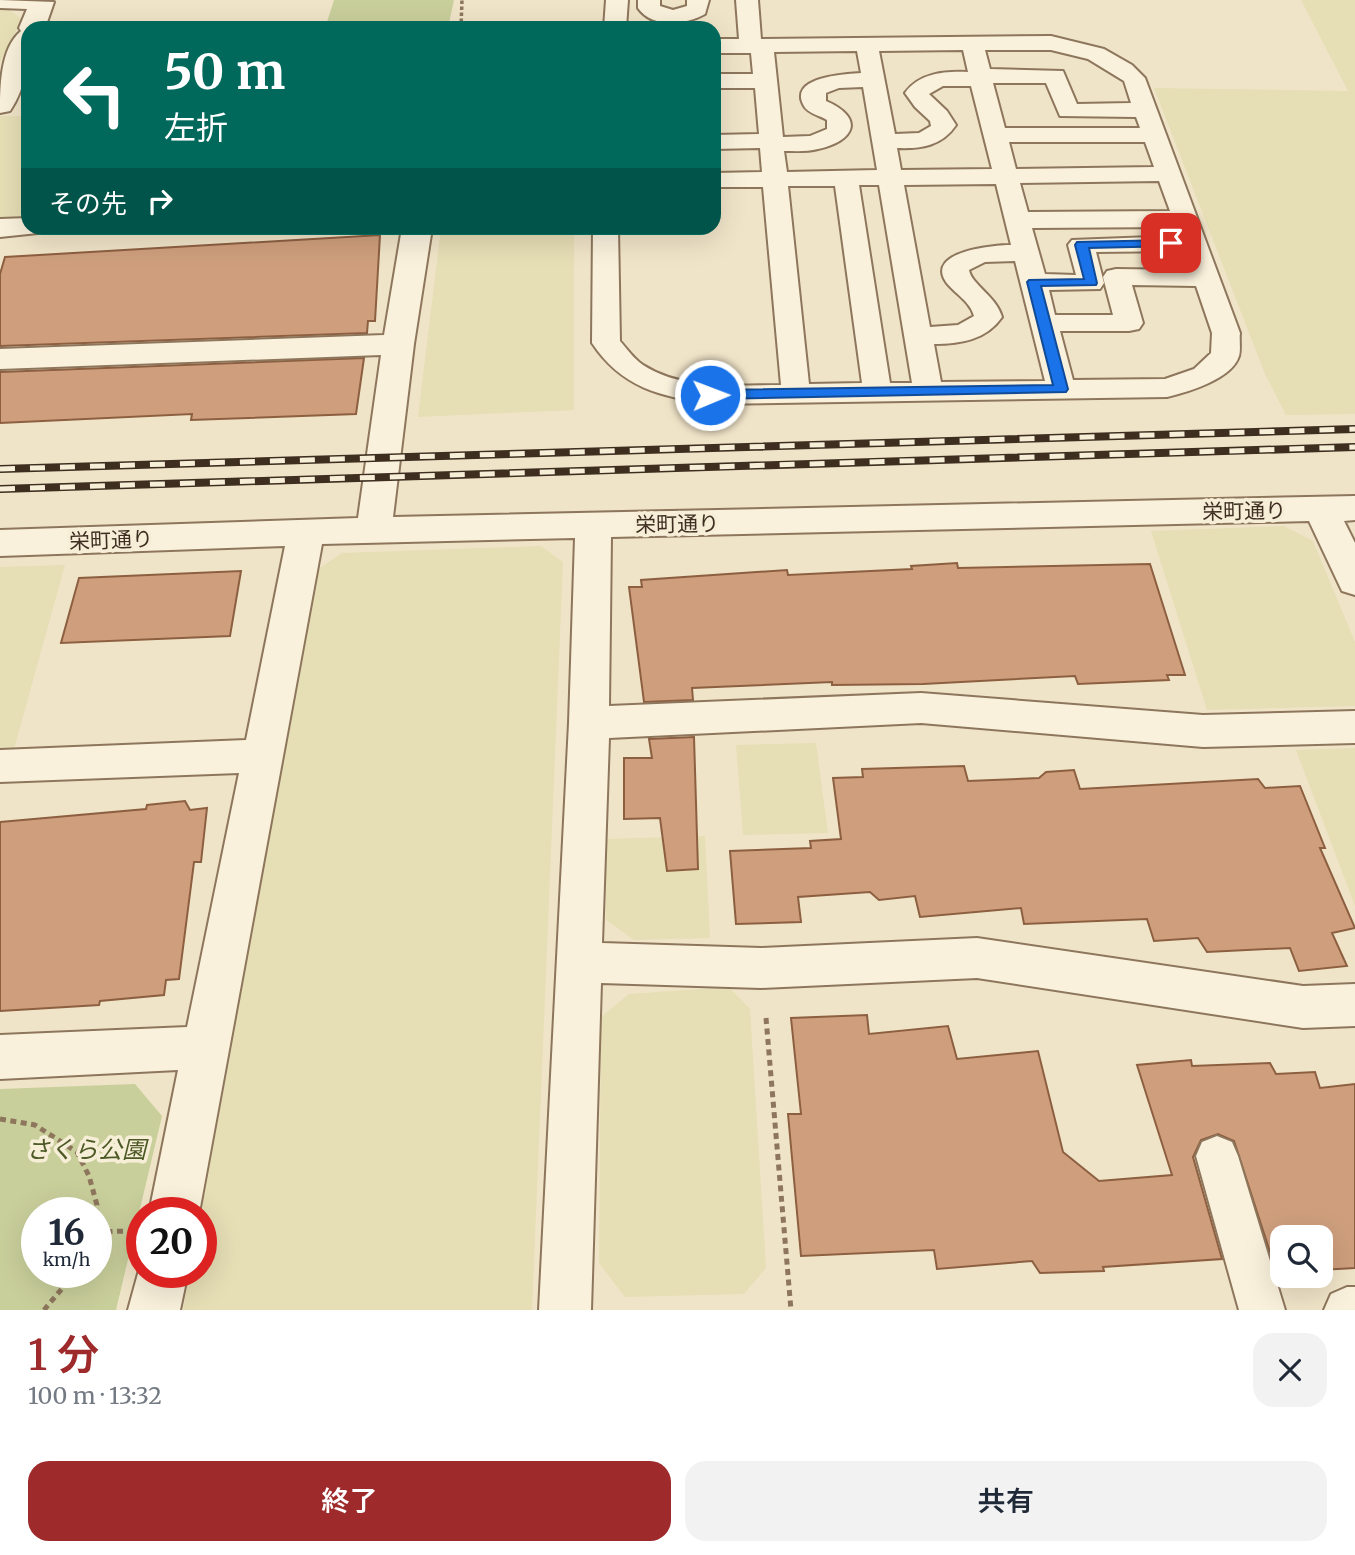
<!DOCTYPE html>
<html lang="ja">
<head>
<meta charset="utf-8">
<style>
  :root { --surface:#fff; --page:#f2f2f3; --text:#1f2937; --muted:#747a83; --accent:#9e2a2b }
  body { margin:0; font-family:Merriweather,"Noto Sans JP",serif; background:var(--page); color:var(--text); height:100vh; display:flex; flex-direction:column; font-size:26px; white-space:nowrap }
  * { box-sizing:border-box; margin:0 }
  p { font-size:23px; color:var(--muted) }
  .icon { flex:none; width:38px; height:38px; fill:none; stroke:currentColor; stroke-width:2; stroke-linecap:round; stroke-linejoin:round }
  .map { position:relative; height:1310px; overflow:hidden }
  .drawer { display:flex; flex-direction:column; background:var(--surface); flex:1 }
  .drawer>* { flex:none }
  .hud { position:absolute; left:21px; top:21px; width:700px; height:214px; border-radius:21px; box-shadow:0 7px 28px #0002; background:#00695c; color:#fff; overflow:hidden }
  .buttons { position:absolute; left:1270px; top:1225px; display:grid; gap:14px }
  .buttons a { display:grid; place-items:center; width:63px; height:63px; border-radius:14px; background:var(--surface); box-shadow:0 7px 28px #0002; font-size:35px }
  .speed { position:absolute; left:21px; top:1197px; display:flex; gap:14px; font-size:35px; font-weight:700; text-align:center }
  .speed>* { display:grid; place-content:center; width:91px; height:91px; border-radius:50%; background:var(--surface); box-shadow:0 7px 28px #0002; line-height:1 }
  .speed small { font-size:18px; font-weight:400 }
  .speed .limit { border:10px solid #d22; background:#fff; color:#111 }
  .pin { position:absolute; display:grid; place-items:center; width:60px; height:60px; color:#fff; margin:-30px; border-radius:14px; box-shadow:0 4px 10px #0006 }
  .me { position:absolute; width:77px; margin:-38px; rotate:89deg; stroke-linejoin:round; filter:drop-shadow(0 0 5px #0008) }
  .turn { display:flex; align-items:center; gap:24px; height:147px; padding:0 28px; font-size:32px }
  .turn .icon { width:91px; height:91px; stroke-width:2.5 }
  .turn b { display:block; font-size:49px; line-height:60px }
  .then { display:flex; align-items:center; height:66px; padding:0 28px; background:#0003; gap:14px; font-size:26px }
  .round { display:grid; place-items:center; flex:none; width:74px; height:74px; border-radius:21px; background:var(--page) }
  .overview { display:flex; align-items:center; justify-content:space-between; height:119px; padding:0 28px }
  h1 { font-size:42px; font-weight:600; line-height:52px; color:var(--accent) }
  .button { display:flex; gap:14px; margin-top:auto; padding:14px 28px }
  .button a { flex:1; height:80px; border-radius:21px; background:var(--accent); color:#fff; font-size:28px; font-weight:600; line-height:80px; text-align:center }
  .button a+a { background:var(--page); color:var(--text) }
  .map>svg:first-child { display:block }
  .farmland { fill:#e6deb5 }
  .green { fill:#c9cf9b; fill-rule:evenodd }
  .building { fill:#cf9f7d; stroke:#8d5f41; stroke-width:2 }
  .lines { fill:none; stroke-linecap:round; stroke-linejoin:round }
  .service-casing { stroke:#8d765c; stroke-width:4 }
  .minor-casing { stroke:#8d765c; stroke-width:4 }
  .path-far1 { stroke:#8d765c; stroke-width:3.5; stroke-dasharray:3.5 2.5; stroke-linecap:butt }
  .path { stroke:#8d765c; stroke-width:5; stroke-dasharray:6 4.5; stroke-linecap:butt }
  .service { fill:#faf1dc; fill-rule:evenodd }
  .minor { fill:#faf1dc; fill-rule:evenodd }
  .rail-casing { stroke:#3d2e20; stroke-width:8 }
  .rail { stroke:#f7eed8; stroke-width:5; stroke-dasharray:15; stroke-linecap:butt }
  .route { fill:#1a73e8; stroke:#114b97; stroke-width:2 }
  .labels { text-anchor:middle; dominant-baseline:central; stroke-width:7; stroke-linejoin:round; paint-order:stroke }
  .street-label { font-size:21px; fill:#3d2e20; stroke:#f7eed8 }
  .near-park-label { font-size:24px; font-style:italic; fill:#4d5a26; stroke:#f7eed8 }
</style>
</head>
<body>
<div class="map">
<svg width="1355" height="1310" viewBox="0 0 1355 1310">
  <rect width="100%" height="100%" fill="#f0e4c8"/>
  <path class="farmland" d="M1301 0H1355V414L1286 415 1265 374 1154 88 1348 91Z
    M0 9H8L22 19 0 62Z
    M0 116H28V217L0 218Z
    M441 228H574V410L418 417Z
    M1284 526 1313 541 1355 642V706L1207 710 1151 531Z
    M541 546 563 562 532 1310H183L190 1272H201L200 1213 318 569 342 553Z
    M65 565 14 749 0 750V567Z
    M816 743 828 833 743 835 736 745Z
    M1355 748V906L1296 750Z
    M705 836 710 938 634 940 606 920 605 839Z
    M729 987 750 1009 766 1268 744 1294 625 1297 599 1263 601 1017 629 994Z"/>
  <path class="green" d="M334 0H454L448 28H325Z
    M135 1084 162 1116 116 1310H0V1089ZM37 1213H96V1272H37Z"/>
  <path class="building" d="M380 235 375 321H368L367 333 0 346V274L5 257Z
    M364 358 356 414 191 420 192 414 0 423V372Z
    M957 563 958 568 1150 564 1185 675H1167L1169 680 1078 684 1075 676 923 684 832 685V682L692 688 693 700 644 702 629 587H642L641 580 787 570 788 575 912 569 911 566Z
    M241 571 230 636 61 643 79 578Z
    M694 737 698 869 667 871 660 818 624 819V758H652L649 739Z
    M964 766 968 781 1039 778 1046 772 1074 770 1080 789 1258 779 1265 788 1300 786 1325 848H1320L1355 928 1332 933 1347 966 1299 971 1290 948 1207 952 1198 938 1154 941 1147 919 1024 924 1021 908 920 917 915 896 879 900 870 892 798 897 801 922 736 924 730 851 811 848 810 841 841 839 833 778 863 777 862 769Z
    M185 801 190 810 207 808 201 862H194L179 979 166 980 164 995 100 1001 99 1005 0 1011V822L146 809 147 805Z
    M867 1015 869 1034 948 1026 957 1059 1038 1051 1063 1152 1099 1181 1172 1175 1137 1065 1191 1060 1192 1066 1270 1063 1276 1074 1315 1072 1320 1088 1355 1084V1268L1321 1270V1237H1283V1255H1271L1234 1141 1218 1134 1201 1140 1193 1157 1222 1259 1103 1267 1104 1271 1040 1273 1032 1261 937 1269 934 1250 801 1256 788 1114H801L791 1018Z"/>
  <g class="lines">
    <defs>
      <path id="service" d="M606 0H628L626 28H604Z
        M638 0H660V6L673 10 687 6V0H709L705 14C685 25 653 29 638 8Z
        M736 0H758L761 39 1051 36 1104 49 1132 65 1145 78 1240 333C1239 340 1241 349 1239 356 1232 379 1188 392 1167 397L710 404C660 396 622 388 592 343L593 228H618L620 341C627 349 634 359 643 365 684 391 734 385 781 385L763 187H714V173L762 172 760 148 714 149V135L759 134 755 88H714V74H753L751 53H714V39H739ZM963 50 968 72C945 71 919 73 905 93L915 107 930 121 931 126 919 133 895 134 879 51ZM985 50H1051L1088 59 1124 81 1131 103 1077 104 1063 71 990 69ZM857 51 861 73C845 74 787 77 804 106 807 113 821 116 827 120V129L810 136 783 137 774 52ZM993 83H1046L1060 116 1136 117 1140 128H1005ZM943 86H971L992 169 901 170 897 148C921 149 942 146 956 125L947 111 929 94ZM863 87 877 170 787 172 784 151C795 151 807 152 818 149 855 141 865 118 826 101V93L839 88ZM1009 142H1145L1154 167 1016 169ZM1159 181 1170 211 1028 212 1020 183ZM996 184 1011 245C995 245 925 251 946 282 955 294 970 301 974 316L958 325 930 327 904 185ZM859 185H879L912 383H890ZM788 186H835L862 383 809 384ZM1175 227 1178 236 1072 240 1068 245 1076 275 1045 274 1032 228ZM1183 251 1190 270 1116 269 1107 271 1103 277 1113 315H1055L1049 290 1100 289 1104 283 1096 252ZM1015 261 1045 381 941 382 934 344C960 344 986 340 1002 317 996 296 971 284 969 270L985 262ZM1132 285 1196 286 1212 333 1211 353 1194 369 1165 379 1073 380 1060 331H1129L1139 329 1143 323Z
        M1217 1136 1232 1142 1238 1156 1285 1310H1239L1196 1156 1202 1142Z
        M1347 1287H1355V1310H1324L1331 1294Z"/>
      <path id="minor" d="M0 0 54 2 45 28H28C28 59 28 84 10 111L0 113C0 88 0 48 21 31L19 28 27 9 0 8Z
        M28 218V228H42L38 233 0 237V219Z
        M402 228H432L414 344 393 517 1355 496V520L1344 521 1355 543V595L1342 591 1309 521 611 537 609 706 921 693 1203 715 1355 711V743L1203 747 921 723 609 738 602 943 761 948 977 938 1303 986 1355 984V1026L1303 1028 977 978 761 988 601 983 591 1310H539L569 723 575 538 322 544 199 1213H149L178 1070 0 1079V1035L187 1027 239 773 0 782V750L246 740 285 546 0 556V530L358 518 381 355 0 369V349L384 335Z
        M142 1259V1272H188L180 1310H128Z"/>
    </defs>
    <use href="#service" class="service-casing"/>
    <use href="#minor" class="minor-casing"/>
    <path class="path-far1" d="M461 28 462 0"/>
    <path class="path" d="M766 1018 791 1310
      M0 1119 35 1125 77 1152 89 1176 97 1205 96 1218
      M96 1232 127 1231
      M44 1310 76 1272"/>
    <use href="#service" class="service"/>
    <use href="#minor" class="minor"/>
    <defs>
      <path id="rail" d="M0 469 1355 429
        M0 489 1355 447"/>
    </defs>
    <use href="#rail" class="rail-casing"/>
    <use href="#rail" class="rail"/>
  </g>
  <path class="route" d="M1171 240 1177 243 1176 246 1089 248 1097 283 1096 285 1041 286 1068 389 1066 392 710 399 703 395 710 390 1053 385 1027 282 1029 280 1084 279 1075 245 1077 242Z"/>
  <g class="labels">
    <g class="street-label">
      <text transform="translate(1244 511) rotate(-1)">栄町通り</text>
      <text transform="translate(677 524) rotate(-1)">栄町通り</text>
      <text transform="translate(111 540) rotate(-2)">栄町通り</text>
    </g>
    <g class="near-park-label">
      <text x="86" y="1149">さくら公園</text>
    </g>
  </g>
</svg>
<div class="buttons">
<a><svg class="icon" aria-label="search" viewBox="0 0 24 24"><circle cx="10" cy="10" r="6"/><path d="M15 15l6 6"/></svg></a>
</div>
<div class="speed"><div>16<small>km/h</small></div><div class="limit">20</div></div>
<div class="pin" style="left:1171px;top:243px;background:#d93025"><svg class="icon" aria-label="arrive" viewBox="0 0 24 24"><path d="M6 21V4h12l-3 4 3 4H6"/></svg></div>
<svg class="me" style="left:710px;top:395px" viewBox="-20 -20 40 40"><circle r="17" fill="#1a73e8" stroke="#fff" stroke-width="3"/><path d="M0-11L8 9 0 5-8 9z" fill="#fff"/></svg>
<div class="hud">
<div class="turn"><svg class="icon" aria-label="left" viewBox="0 0 24 24"><path d="M17 20v-9H6M10 6l-5 5 5 5"/></svg><div><b>50 m</b>左折</div></div>
<div class="then">その先<svg class="icon" aria-label="right" viewBox="0 0 24 24"><path d="M7 20v-9h11M14 6l5 5-5 5"/></svg></div>
</div>
</div>
<section class="drawer">
<div class="overview"><div><h1>1 分</h1><p>100 m · 13:32</p></div><a class="round"><svg class="icon" aria-label="close" viewBox="0 0 24 24"><path d="M6 6l12 12M18 6L6 18"/></svg></a></div>
<div class="button"><a>終了</a><a>共有</a></div>
</section>
</body>
</html>
